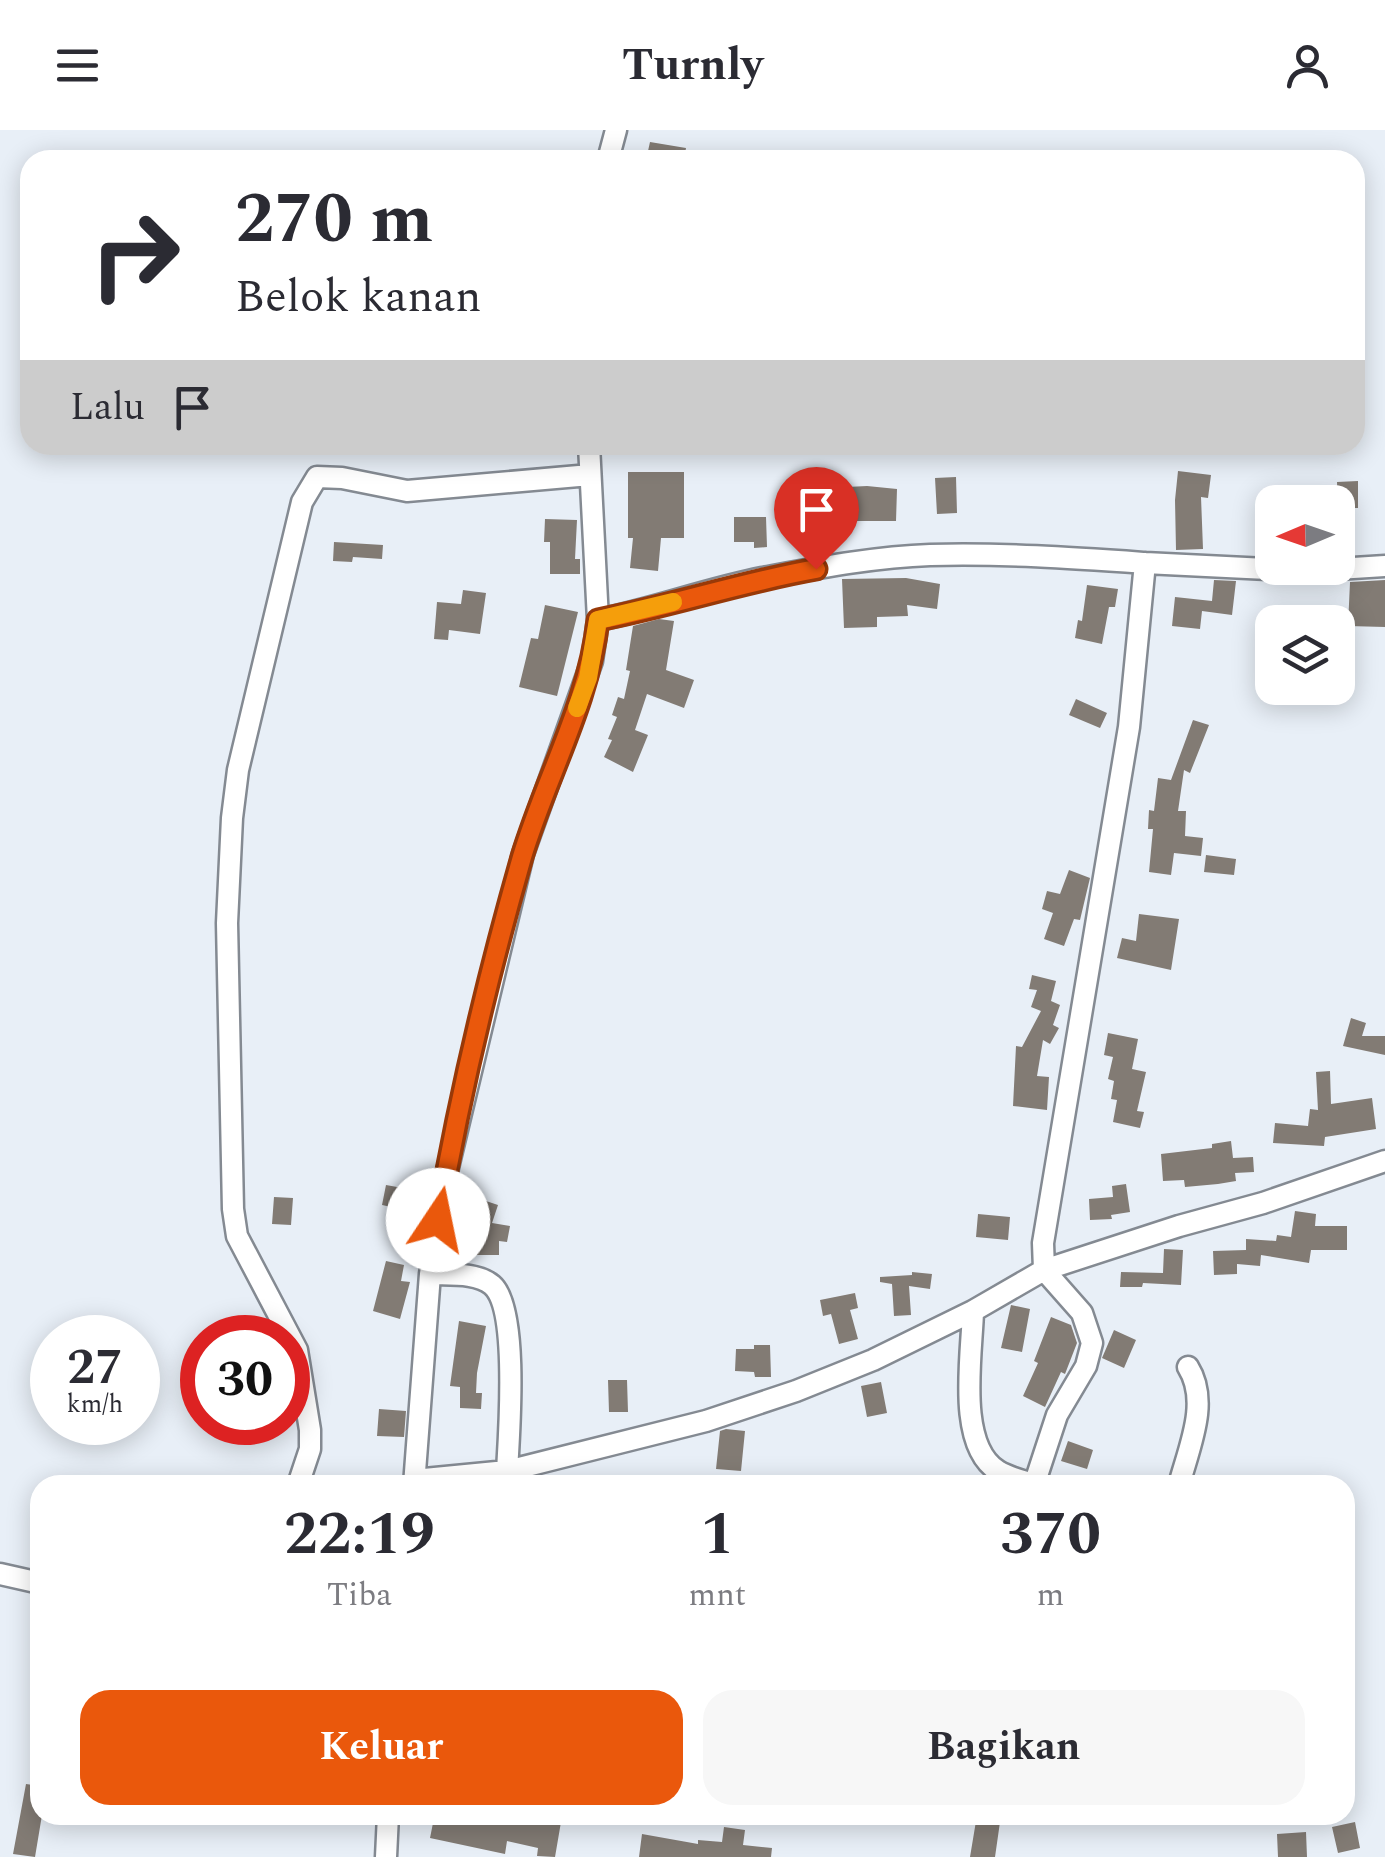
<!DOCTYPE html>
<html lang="id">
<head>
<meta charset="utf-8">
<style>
  :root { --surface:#fff; --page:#f7f7f7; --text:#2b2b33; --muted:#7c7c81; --accent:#ea580c }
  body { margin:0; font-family:Spectral,serif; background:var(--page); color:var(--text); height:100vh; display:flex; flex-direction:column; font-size:38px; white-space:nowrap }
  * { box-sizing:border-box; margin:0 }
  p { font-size:32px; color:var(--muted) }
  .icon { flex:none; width:55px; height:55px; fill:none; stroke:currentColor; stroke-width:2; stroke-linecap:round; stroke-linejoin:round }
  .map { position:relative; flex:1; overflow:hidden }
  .side { position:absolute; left:30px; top:1345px; width:1325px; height:350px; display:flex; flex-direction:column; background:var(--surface); border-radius:30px; box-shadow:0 5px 25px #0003 }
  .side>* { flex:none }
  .banner { position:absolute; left:20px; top:20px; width:1345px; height:305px; border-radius:30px; box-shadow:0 5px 25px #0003; background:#fff; color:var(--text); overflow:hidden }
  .needle { width:65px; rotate:268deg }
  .buttons { position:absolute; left:1255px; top:355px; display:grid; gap:20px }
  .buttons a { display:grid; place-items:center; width:100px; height:100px; border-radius:20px; background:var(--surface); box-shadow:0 5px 25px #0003; font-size:50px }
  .speed { position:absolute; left:30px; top:1185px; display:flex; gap:20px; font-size:50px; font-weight:700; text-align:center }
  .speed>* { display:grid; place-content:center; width:130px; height:130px; border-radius:50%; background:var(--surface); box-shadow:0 5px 25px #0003; line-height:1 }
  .speed small { font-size:25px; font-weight:400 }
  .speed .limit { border:15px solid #d22; background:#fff; color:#111 }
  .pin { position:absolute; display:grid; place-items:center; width:85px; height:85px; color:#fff; margin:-102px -42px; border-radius:50% 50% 50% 0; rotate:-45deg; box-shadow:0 0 10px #0007 }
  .pin .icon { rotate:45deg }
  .me { position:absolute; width:110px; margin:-55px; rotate:11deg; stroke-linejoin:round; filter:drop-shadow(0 0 8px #0008) }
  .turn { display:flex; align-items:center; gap:35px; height:210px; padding:0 50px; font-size:45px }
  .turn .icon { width:130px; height:130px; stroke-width:2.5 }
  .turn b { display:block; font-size:70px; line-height:85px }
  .then { display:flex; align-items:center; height:95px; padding:0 50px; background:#0003; gap:20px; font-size:38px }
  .eta { display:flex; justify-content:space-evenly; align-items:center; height:170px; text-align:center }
  .eta b { font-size:60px; font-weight:700; line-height:70px }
  .cta { display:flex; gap:20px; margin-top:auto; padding:20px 50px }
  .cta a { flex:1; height:115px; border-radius:30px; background:var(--accent); color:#fff; font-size:40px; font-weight:700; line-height:115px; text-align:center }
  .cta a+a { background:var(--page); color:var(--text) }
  header { display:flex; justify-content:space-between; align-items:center; height:130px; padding:0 50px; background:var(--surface); font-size:45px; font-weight:700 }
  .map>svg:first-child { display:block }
  .building { fill:#827b74 }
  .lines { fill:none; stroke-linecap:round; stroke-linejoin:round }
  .minor-casing { stroke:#848a92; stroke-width:25 }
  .minor { stroke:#fff; stroke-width:20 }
  .route-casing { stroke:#983908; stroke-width:25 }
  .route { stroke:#ea580c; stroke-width:18 }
  .slow { stroke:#f59e0b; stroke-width:18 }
</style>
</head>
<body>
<header><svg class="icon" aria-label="menu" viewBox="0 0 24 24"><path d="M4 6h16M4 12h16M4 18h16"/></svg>Turnly<svg class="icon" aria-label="person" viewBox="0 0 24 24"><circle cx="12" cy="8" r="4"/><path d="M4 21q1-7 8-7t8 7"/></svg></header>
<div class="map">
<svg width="1385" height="1727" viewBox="0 0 1385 1727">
  <rect width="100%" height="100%" fill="#e8eff7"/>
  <path class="building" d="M650 12 686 18 684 30H646Z
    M1178 341 1211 345 1208 368 1201 367 1203 419 1176 420 1175 370Z
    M628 342H684V408H661L658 441 630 438 633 408H628Z
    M956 347 957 383 937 384 935 348Z
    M1358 351V378H1338L1337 352Z
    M867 356 897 359 896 391H839V402H790V359H847V357Z
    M734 387H766L767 417 754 418V412H734Z
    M545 389 577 390 575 429H580V444H550V412H544Z
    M334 412 383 415 382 429 353 427 352 432 333 431Z
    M906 448 940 454 937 479 907 475 908 486 877 487V497L844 498 842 449Z
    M1214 450 1236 451 1232 485 1202 481 1200 499 1172 496 1175 467 1212 471Z
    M1385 450V497L1348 496 1350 452Z
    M1087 455 1118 459 1115 477H1109L1102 514 1075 508 1078 490 1082 491Z
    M463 460 486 463 480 504 449 500 448 510 434 509 437 472 461 474Z
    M545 475 578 482 557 566 519 557 531 508 538 509Z
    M659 489 674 491 666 540 694 550 684 578 647 564 635 600 648 605 633 642 604 627 612 610 608 609 617 587 612 585 618 567 624 569 630 541 626 540 633 496Z
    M1076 569 1107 583 1100 598 1069 585Z
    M1193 590 1209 595 1190 643 1184 640 1178 681H1186L1185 706 1203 708 1201 726 1174 723 1171 745 1149 742 1153 699H1148L1149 680 1154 681 1158 648 1171 650Z
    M1206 725 1236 729 1234 745 1204 742Z
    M1069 740 1090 748 1080 790 1074 789 1064 816 1044 809 1053 783 1042 779 1047 761 1060 764Z
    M1139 784 1179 789 1171 840 1117 828 1122 808 1136 811Z
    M1032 845 1056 851 1051 871 1060 875 1053 895 1059 898 1050 914 1043 910 1037 946 1049 947 1047 980 1013 976 1016 916 1022 917 1041 881 1031 877 1037 860 1029 859Z
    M1351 888 1366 893 1362 906H1385V925L1343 916Z
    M1108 903 1138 909 1132 939 1146 942 1137 981 1144 982 1140 998 1113 992 1117 970 1111 969 1114 951 1108 949 1113 927 1104 925Z
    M1330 941 1331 974 1372 968 1376 999 1325 1007 1324 1016 1273 1013 1275 993 1308 996 1310 979 1318 980 1316 942Z
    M1231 1011 1233 1028 1253 1027 1254 1042 1235 1043 1236 1051 1218 1054 1185 1057 1184 1050 1163 1051 1161 1024 1212 1018V1014Z
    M1126 1054 1130 1082 1111 1085 1112 1089 1090 1090 1089 1069 1113 1067 1112 1056Z
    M386 1055 419 1061 415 1082 382 1075Z
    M274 1067 293 1068 291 1095 272 1094Z
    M480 1069 498 1075 492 1093 510 1096 507 1112 499 1111V1125H473L472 1106H469Z
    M1295 1081 1316 1084 1315 1096H1347V1120H1311L1309 1133 1261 1125 1260 1136 1237 1134V1144L1214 1145 1213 1121 1246 1120V1109L1276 1111 1277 1105 1291 1107Z
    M978 1084 1010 1087 1008 1110 976 1107Z
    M1164 1119 1183 1120 1181 1155 1143 1153 1142 1157H1120L1121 1142 1163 1143Z
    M386 1131 404 1135 401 1151 410 1152 400 1189 373 1181Z
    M912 1142 932 1144 930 1159 909 1156 911 1185 894 1186 892 1154 880 1152V1147L912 1145Z
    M855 1163 858 1178 850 1180 858 1209 839 1214 831 1184 823 1186 820 1170Z
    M1011 1175 1030 1179 1022 1222 1001 1218Z
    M1051 1187 1071 1195 1077 1213 1065 1244 1061 1242 1045 1277 1023 1266 1038 1233 1034 1231Z
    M459 1191 486 1196 477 1243 476 1263H482L481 1279 460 1278V1257L450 1256Z
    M1114 1200 1136 1210 1124 1238 1102 1228Z
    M754 1215H770L771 1247H755L754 1242 735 1241 736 1219H754Z
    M608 1250H627L628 1282H609Z
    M881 1252 887 1283 867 1287 861 1256Z
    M379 1279 406 1281 404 1307 377 1306Z
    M726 1299 745 1301 741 1341 716 1339 720 1301Z
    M1068 1311 1093 1320 1087 1339 1061 1331Z
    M26 1654 40 1656 42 1685 35 1727 13 1724Z
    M522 1685 561 1692 555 1727 537 1726 538 1718 507 1711 505 1724 430 1708 434 1688 466 1693 467 1686 520 1694Z
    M977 1685H1001L995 1727H970Z
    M1355 1692 1360 1718 1338 1723 1332 1697Z
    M724 1697 745 1700 743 1715 772 1718 771 1727H639L642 1704 698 1714V1710L722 1712Z
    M1306 1702 1307 1727H1278L1277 1704Z"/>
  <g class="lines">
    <defs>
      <path id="minor" d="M608 30 616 0
        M598 490C653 479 707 459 762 448 817 438 874 427 930 425 1002 423 1073 428 1145 433
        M430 1144C448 1145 477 1142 492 1155 519 1178 509 1305 507 1341
        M973 1181C972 1224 956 1315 998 1341 1009 1348 1024 1351 1036 1355
        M414 1350 507 1341 706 1291 796 1261 873 1230 973 1181 1044 1140 1179 1096 1263 1073 1385 1031
        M298 1355 310 1319V1300L297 1220 237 1106 233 1079 227 793 232 688 238 640 302 372 317 347 342 348 407 361 590 345
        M414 1355 430 1144 445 1050 523 724 592 531 598 490 589 315
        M1034 1355 1057 1285 1086 1236 1092 1213 1082 1183 1044 1140 1043 1113 1129 597 1145 433 1306 441 1385 436
        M1179 1355C1189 1317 1210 1272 1188 1237
        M0 1444 40 1453
        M386 1727 388 1685"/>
    </defs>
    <use href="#minor" class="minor-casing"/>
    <use href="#minor" class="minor"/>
  </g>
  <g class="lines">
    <defs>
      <path id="route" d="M438 1090C459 968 488 846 522 727 546 647 589 573 598 490 671 476 742 452 816 439"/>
    </defs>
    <use href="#route" class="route-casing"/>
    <use href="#route" class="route"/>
    <path class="slow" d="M577 578 588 548 598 490 673 472"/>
  </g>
</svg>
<div class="buttons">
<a><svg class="needle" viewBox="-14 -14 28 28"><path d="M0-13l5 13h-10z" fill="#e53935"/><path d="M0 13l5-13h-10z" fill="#7c7c81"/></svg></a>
<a><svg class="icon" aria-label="layers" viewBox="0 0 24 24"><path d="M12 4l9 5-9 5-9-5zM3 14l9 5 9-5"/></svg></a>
</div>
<div class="speed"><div>27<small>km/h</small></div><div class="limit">30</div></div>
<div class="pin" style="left:816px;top:439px;background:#d93025"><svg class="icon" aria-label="arrive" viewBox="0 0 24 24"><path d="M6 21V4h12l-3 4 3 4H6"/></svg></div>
<svg class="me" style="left:438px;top:1090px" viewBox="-20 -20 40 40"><circle r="19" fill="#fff"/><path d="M0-13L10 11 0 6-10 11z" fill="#ea580c"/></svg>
<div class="banner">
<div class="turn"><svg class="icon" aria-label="right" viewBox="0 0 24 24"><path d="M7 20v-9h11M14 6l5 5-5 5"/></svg><div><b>270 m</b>Belok kanan</div></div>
<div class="then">Lalu<svg class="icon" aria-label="arrive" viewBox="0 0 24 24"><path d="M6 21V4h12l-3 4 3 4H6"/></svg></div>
</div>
<section class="side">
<div class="eta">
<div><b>22:19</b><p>Tiba</p></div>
<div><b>1</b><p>mnt</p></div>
<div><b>370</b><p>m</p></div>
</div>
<div class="cta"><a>Keluar</a><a>Bagikan</a></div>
</section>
</div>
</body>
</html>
